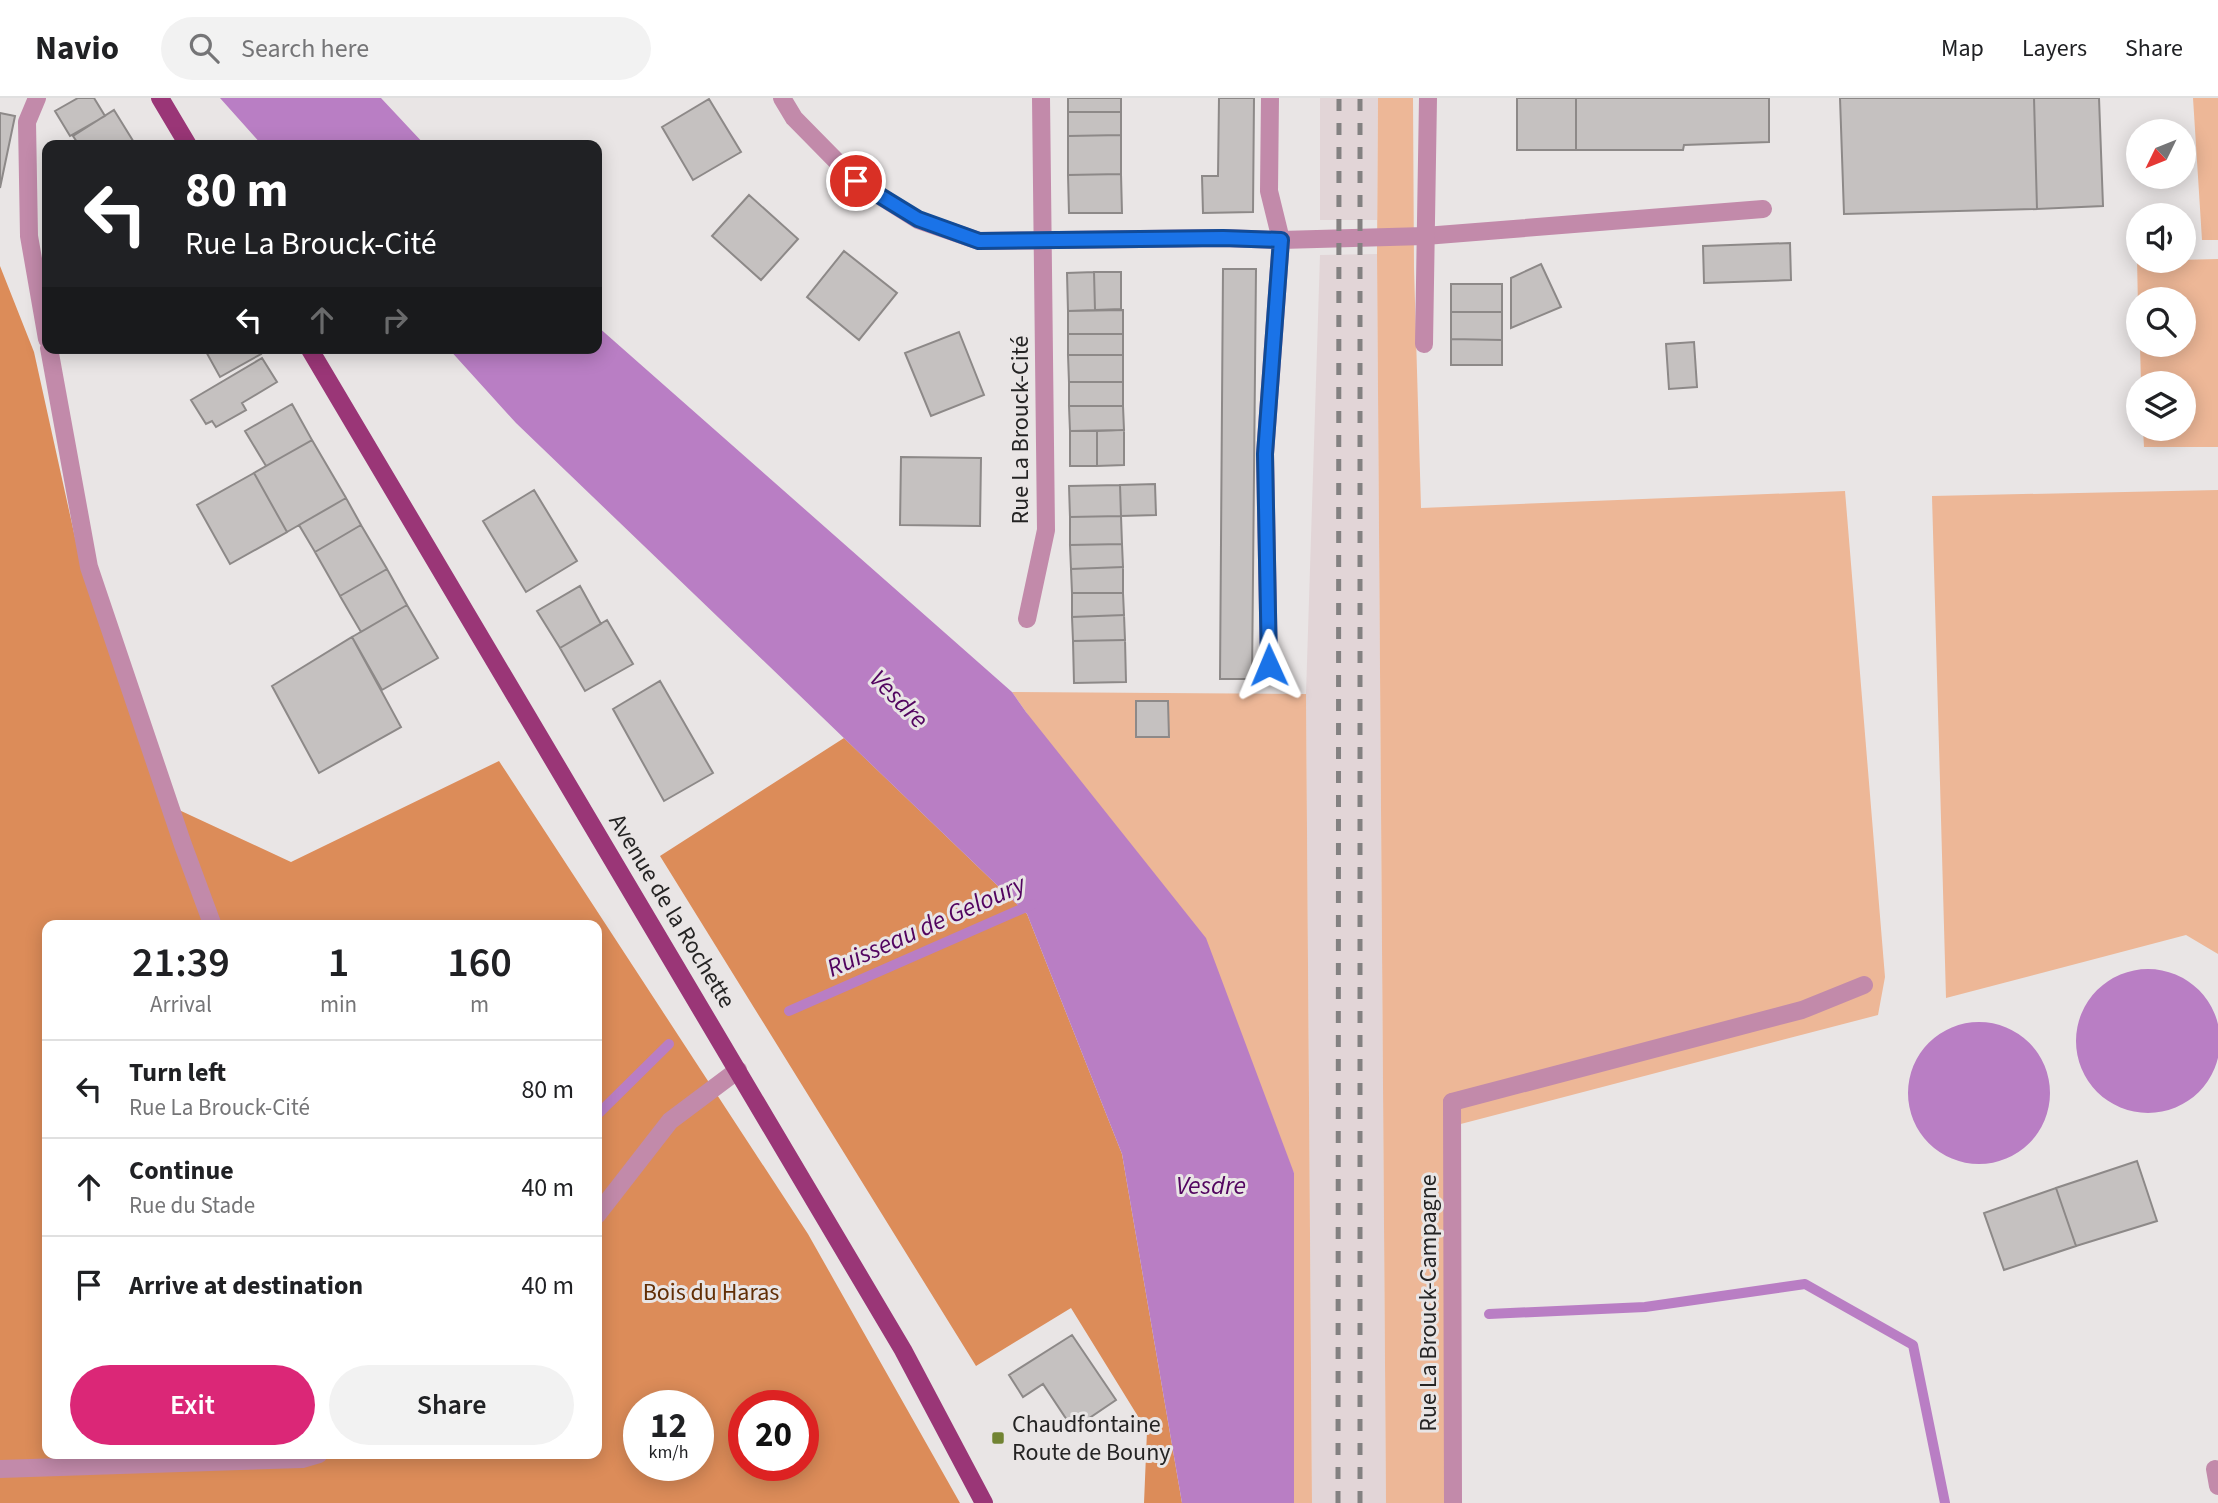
<!DOCTYPE html>
<html lang="en">
<head>
<meta charset="utf-8">
<style>
  :root { --surface:#fff; --page:#f2f2f2; --text:#202124; --muted:#757577; --line:#e0e0e0; --accent:#db2777 }
  body { margin:0; font-family:"Source Sans 3",sans-serif; background:var(--page); color:var(--text); height:100vh; display:flex; flex-direction:column; font-size:26px; white-space:nowrap }
  * { box-sizing:border-box; margin:0 }
  p { font-size:23px; color:var(--muted) }
  .icon { flex:none; width:38px; height:38px; fill:none; stroke:currentColor; stroke-width:2; stroke-linecap:round; stroke-linejoin:round }
  .map { position:relative; flex:1; overflow:hidden }
  .details { position:absolute; left:42px; top:822px; width:560px; height:539px; display:flex; flex-direction:column; background:var(--surface); border-radius:14px; box-shadow:0 4px 18px #0003 }
  .details>* { flex:none }
  .guide { position:absolute; left:42px; top:42px; width:560px; height:214px; border-radius:14px; box-shadow:0 4px 18px #0003; background:#202124; color:#fff; overflow:hidden }
  .needle { width:46px; rotate:227deg }
  .controls { position:absolute; left:2126px; top:21px; display:grid; gap:14px }
  .controls a { display:grid; place-items:center; width:70px; height:70px; border-radius:50%; background:var(--surface); box-shadow:0 4px 18px #0003; font-size:35px }
  .speed { position:absolute; left:623px; top:1292px; display:flex; gap:14px; font-size:35px; font-weight:700; text-align:center }
  .speed>* { display:grid; place-content:center; width:91px; height:91px; border-radius:50%; background:var(--surface); box-shadow:0 4px 18px #0003; line-height:1 }
  .speed small { font-size:18px; font-weight:400 }
  .speed .limit { border:10px solid #d22; background:#fff; color:#111 }
  .pin { position:absolute; display:grid; place-items:center; width:60px; height:60px; color:#fff; margin:-30px; border:4px solid #fff; border-radius:50%; box-shadow:0 2px 7px #0007 }
  .me { position:absolute; width:77px; margin:-38px; rotate:359deg; stroke-linejoin:round; filter:drop-shadow(0 0 5px #0008) }
  .turn { display:flex; align-items:center; gap:24px; height:147px; padding:0 28px; font-size:32px }
  .turn .icon { width:91px; height:91px; stroke-width:2.5 }
  .turn b { display:block; font-size:49px; line-height:60px }
  .lanes { display:flex; align-items:center; height:66px; padding:0 28px; background:#0003; justify-content:center; gap:35px; direction:ltr }
  .lanes .off { opacity:.35 }
  .eta { display:flex; justify-content:space-evenly; align-items:center; height:119px; text-align:center }
  .eta b { font-size:42px; font-weight:600; line-height:49px }
  .action { display:flex; gap:14px; margin-top:auto; padding:14px 28px }
  .action a { flex:1; height:80px; border-radius:42px; background:var(--accent); color:#fff; font-size:28px; font-weight:600; line-height:80px; text-align:center }
  .action a+a { background:var(--page); color:var(--text) }
  ul { padding:0; list-style:none }
  li { display:flex; align-items:center; gap:21px; height:98px; padding:0 28px; border-top:2px solid var(--line) }
  li div { flex:1 }
  li b { display:block; font-size:26px }
  li em { font-style:normal }
  header { display:flex; align-items:center; gap:42px; box-sizing:border-box; height:98px; padding:0 35px; background:var(--surface); border-bottom:2px solid var(--line) }
  header strong { font-size:33px }
  nav { display:flex; gap:38px; margin-inline-start:auto; font-size:24px }
  .search { width:490px; height:63px; background:var(--page); display:flex; align-items:center; gap:18px; box-sizing:border-box; padding:0 24px; border-radius:38px; color:var(--muted); font-size:26px }
  .map>svg:first-child { display:block }
  .built { fill:#e2d5d7 }
  .green { fill:#edb797 }
  .forest { fill:#dc8c59; fill-rule:evenodd }
  .water { fill:#b97ec4 }
  .lines { fill:none; stroke-linecap:round; stroke-linejoin:round }
  .stream { stroke:#b97ec4; stroke-width:10 }
  .building { fill:#c5c1c0; stroke:#8d8988; stroke-width:2 }
  .service { stroke:#c28aaa; stroke-width:18 }
  .minor { stroke:#c28aaa; stroke-width:18 }
  .tertiary { stroke:#c28aaa; stroke-width:18 }
  .primary { stroke:#9a3677; stroke-width:18 }
  .rail { stroke:#838181; stroke-width:5; stroke-dasharray:12 12; stroke-linecap:butt }
  .route-casing { stroke:#114b97; stroke-width:18 }
  .route { stroke:#1a73e8; stroke-width:12 }
  .poi-dot { fill:#718332; stroke:#e9e5e5; stroke-width:2.5 }
  .labels { text-anchor:middle; dominant-baseline:central; stroke-width:6; stroke-linejoin:round; paint-order:stroke }
  .street-label { font-size:24px; fill:#252424; stroke:#e9e5e5 }
  .park-label { font-size:24px; fill:#612e05; stroke:#e9e5e5 }
  .poi-label { font-size:24px; fill:#252424; stroke:#e9e5e5; text-anchor:start }
  .water-label { font-size:26px; font-style:italic; fill:#52045f; stroke:#e9e5e5 }
</style>
</head>
<body>
<header>
<strong>Navio</strong>
<div class="search"><svg class="icon" aria-label="search" viewBox="0 0 24 24"><circle cx="10" cy="10" r="6"/><path d="M15 15l6 6"/></svg>Search here</div>
<nav><a>Map</a><a>Layers</a><a>Share</a></nav>
</header>
<div class="map">
<svg width="2218" height="1405" viewBox="0 0 2218 1405">
  <rect width="100%" height="100%" fill="#e9e5e5"/>
  <path class="built" d="M1320 0H1378L1377 122H1320Z
    M1377 156 1386 1405H1312L1306 596 1320 157Z"/>
  <path class="green" d="M1378 0H1413L1414 170 1421 410 1845 393 1885 879 1878 917 1453 1028V1405H1386L1377 156Z
    M2193 0H2218V142H2202Z
    M2137 159H2138V163L2218 161V349H2144L2143 331H2184V285H2141L2140 247H2184V201H2138V211Z
    M2218 392V856L2186 837 1946 900 1932 398Z
    M1012 594 1306 596 1312 1405H1294V1075L1026 614Z"/>
  <path class="forest" d="M0 168 34 254 78 453 179 712 291 764 499 663 808 1136 960 1405H0ZM47 828H597V1356H47ZM639 1307H698V1367H639ZM744 1307H803V1367H744Z
    M844 640 1027 816 1122 1056 1182 1405H1144L1147 1333 1071 1210 976 1268 660 758Z"/>
  <path class="water" d="M220 0H381L425 47H262Z
    M597 228 1012 594 1026 614 1206 840 1294 1075V1405H1182L1122 1056 1027 816 516 325 448 250H597Z
    M2076 943a72 72 0 1 1 144 0a72 72 0 1 1-144 0Z
    M1908 995a71 71 0 1 1 142 0a71 71 0 1 1-142 0Z"/>
  <g class="lines">
    <path class="stream" d="M789 913 1033 806
      M597 1017 669 946
      M1489 1216 1645 1209 1805 1186 1913 1247 1945 1405"/>
  </g>
  <path class="building" d="M78 0H94L105 18 70 38 55 13Z
    M1068 0H1121V14H1068Z
    M1219 0H1254L1253 114 1203 115 1202 78H1218Z
    M1517 0H1576V52H1517Z
    M1576 0H1769V44L1684 47 1683 52H1576Z
    M1840 0H2034L2037 111 1844 116Z
    M2034 0H2099L2103 108 2037 111Z
    M709 1 741 54 693 82 662 29Z
    M114 12 135 46 79 47 73 38Z
    M1068 14H1121V37L1068 38Z
    M0 15 15 18 0 90Z
    M1121 37V76L1068 77V38Z
    M1121 76 1122 115H1069L1068 77Z
    M749 97 798 141 761 182 712 138Z
    M1790 145 1791 182 1704 185 1703 148Z
    M844 153 897 195 859 242 807 199Z
    M1541 166 1561 209 1511 230V180Z
    M1223 171H1256L1252 581H1220Z
    M1094 174H1121V211L1095 212Z
    M1094 174 1095 212 1068 213 1067 175Z
    M1451 186H1502V214H1451Z
    M1123 212V236H1068V213Z
    M1451 214H1502V242L1451 241Z
    M959 234 984 297 931 318 905 255Z
    M1068 236H1123V257H1068Z
    M1451 241 1502 242V267H1451Z
    M1694 244 1697 289 1669 291 1666 246Z
    M204 250H258L261 256 220 279Z
    M1068 257H1123V284H1069Z
    M262 260 277 284 242 305 246 312 216 329 212 323 206 326 191 302Z
    M1069 284H1123V308H1069Z
    M292 306 312 342 266 368 245 333Z
    M1069 308H1123L1124 332 1070 333Z
    M1124 332V367L1097 368V333Z
    M1070 333H1097V368H1070Z
    M312 342 346 400 287 434 254 375Z
    M901 359 981 360 980 428 900 427Z
    M254 375 287 434 230 466 197 407Z
    M1155 386 1156 417 1121 418 1120 387Z
    M1120 387 1121 418 1070 419 1069 388Z
    M534 392 577 463 526 494 483 423Z
    M346 400 361 427 315 454 299 427Z
    M1121 418 1122 446 1070 447V419Z
    M361 427 387 471 340 498 315 454Z
    M1122 446 1123 469 1071 471 1070 447Z
    M1123 469V495H1072L1071 471Z
    M387 471 407 507 361 534 340 498Z
    M580 488 601 526 560 550 537 513Z
    M1072 495H1123L1124 517 1072 519Z
    M407 507 438 560 382 592 352 539Z
    M1124 517 1125 542 1073 543 1072 519Z
    M607 522 633 566 585 593 560 550Z
    M352 539 401 629 319 675 272 588Z
    M1125 542 1126 584 1074 585 1073 543Z
    M660 583 713 675 664 703 613 611Z
    M1136 603H1168L1169 639H1136Z
    M2137 1063 2157 1123 2076 1148 2056 1090Z
    M2056 1090 2076 1148 2004 1172 1984 1115Z
    M1072 1237 1116 1302 1073 1331 1043 1286 1023 1299 1009 1277Z"/>
  <g class="lines">
    <path class="service" d="M1425 138 1763 111
      M1269 567 1265 356 1281 142 1269 93 1270 0
      M1452 1004 1802 912 1864 887
      M2215 1371 2218 1388"/>
    <path class="minor" d="M37 0 27 24 29 138 47 241
      M782 0 794 20 856 83 918 122 979 143 1223 140 1281 142 1425 138
      M1424 246 1428 0
      M49 250 89 469 183 747 213 828
      M1027 521 1046 432 1041 0
      M1452 1004 1453 1405"/>
    <path class="tertiary" d="M597 1117 670 1023 738 972
      M0 1371 302 1361 319 1356"/>
    <path class="primary" d="M160 0 188 47
      M309 250 903 1252 984 1405"/>
    <path class="rail" d="M1338 1405 1339 0
      M1360 1405V0"/>
  </g>
  <g class="lines">
    <defs>
      <path id="route" d="M856 83 918 121 979 143 1223 140 1281 142 1265 356 1269 567"/>
    </defs>
    <use href="#route" class="route-casing"/>
    <use href="#route" class="route"/>
  </g>
  <rect class="poi-dot" x="991" y="1333" width="14" height="14" rx="3.5"/>
  <g class="labels">
    <g class="street-label">
      <text transform="translate(1020 332) rotate(-90)">Rue La Brouck-Cité</text>
      <text transform="translate(672 813) rotate(59)">Avenue de la Rochette</text>
      <text transform="translate(1428 1205) rotate(-90)">Rue La Brouck-Campagne</text>
    </g>
    <g class="park-label">
      <text x="711" y="1194">Bois du Haras</text>
    </g>
    <g class="poi-label">
      <text x="1012" y="1326">Chaudfontaine<tspan x="1012" dy="28">Route de Bouny</tspan></text>
    </g>
    <g class="water-label">
      <text transform="translate(899 601) rotate(45)">Vesdre</text>
      <text transform="translate(926 828) rotate(-24)">Ruisseau de Geloury</text>
      <text x="1211" y="1087">Vesdre</text>
    </g>
  </g>
</svg>
<div class="controls">
<a><svg class="needle" viewBox="-14 -14 28 28"><path d="M0-13l5 13h-10z" fill="#e53935"/><path d="M0 13l5-13h-10z" fill="#757577"/></svg></a>
<a><svg class="icon" aria-label="sound" viewBox="0 0 24 24"><path d="M4 9h4l5-4v14l-5-4H4zM17 9q2 3 0 6"/></svg></a>
<a><svg class="icon" aria-label="search" viewBox="0 0 24 24"><circle cx="10" cy="10" r="6"/><path d="M15 15l6 6"/></svg></a>
<a><svg class="icon" aria-label="layers" viewBox="0 0 24 24"><path d="M12 4l9 5-9 5-9-5zM3 14l9 5 9-5"/></svg></a>
</div>
<div class="speed"><div>12<small>km/h</small></div><div class="limit">20</div></div>
<div class="pin" style="left:856px;top:83px;background:#d93025"><svg class="icon" aria-label="arrive" viewBox="0 0 24 24"><path d="M6 21V4h12l-3 4 3 4H6"/></svg></div>
<svg class="me" style="left:1269px;top:567px" viewBox="-20 -20 40 40"><path d="M0-17L14 15 0 8-14 15z" fill="#1a73e8" stroke="#fff" stroke-width="4"/></svg>
<div class="guide">
<div class="turn"><svg class="icon" aria-label="left" viewBox="0 0 24 24"><path d="M17 20v-9H6M10 6l-5 5 5 5"/></svg><div><b>80 m</b>Rue La Brouck-Cité</div></div>
<div class="lanes"><svg class="icon" aria-label="left" viewBox="0 0 24 24"><path d="M17 20v-9H6M10 6l-5 5 5 5"/></svg><svg class="icon off" aria-label="ahead" viewBox="0 0 24 24"><path d="M12 20V5M6 11l6-6 6 6"/></svg><svg class="icon off" aria-label="right" viewBox="0 0 24 24"><path d="M7 20v-9h11M14 6l5 5-5 5"/></svg></div>
</div>
<section class="details">
<div class="eta">
<div><b>21:39</b><p>Arrival</p></div>
<div><b>1</b><p>min</p></div>
<div><b>160</b><p>m</p></div>
</div>
<ul>
<li><svg class="icon" aria-label="left" viewBox="0 0 24 24"><path d="M17 20v-9H6M10 6l-5 5 5 5"/></svg><div><b>Turn left</b><p>Rue La Brouck-Cité</p></div><em>80 m</em></li>
<li><svg class="icon" aria-label="ahead" viewBox="0 0 24 24"><path d="M12 20V5M6 11l6-6 6 6"/></svg><div><b>Continue</b><p>Rue du Stade</p></div><em>40 m</em></li>
<li><svg class="icon" aria-label="arrive" viewBox="0 0 24 24"><path d="M6 21V4h12l-3 4 3 4H6"/></svg><div><b>Arrive at destination</b></div><em>40 m</em></li>
</ul>
<div class="action"><a>Exit</a><a>Share</a></div>
</section>
</div>
</body>
</html>
